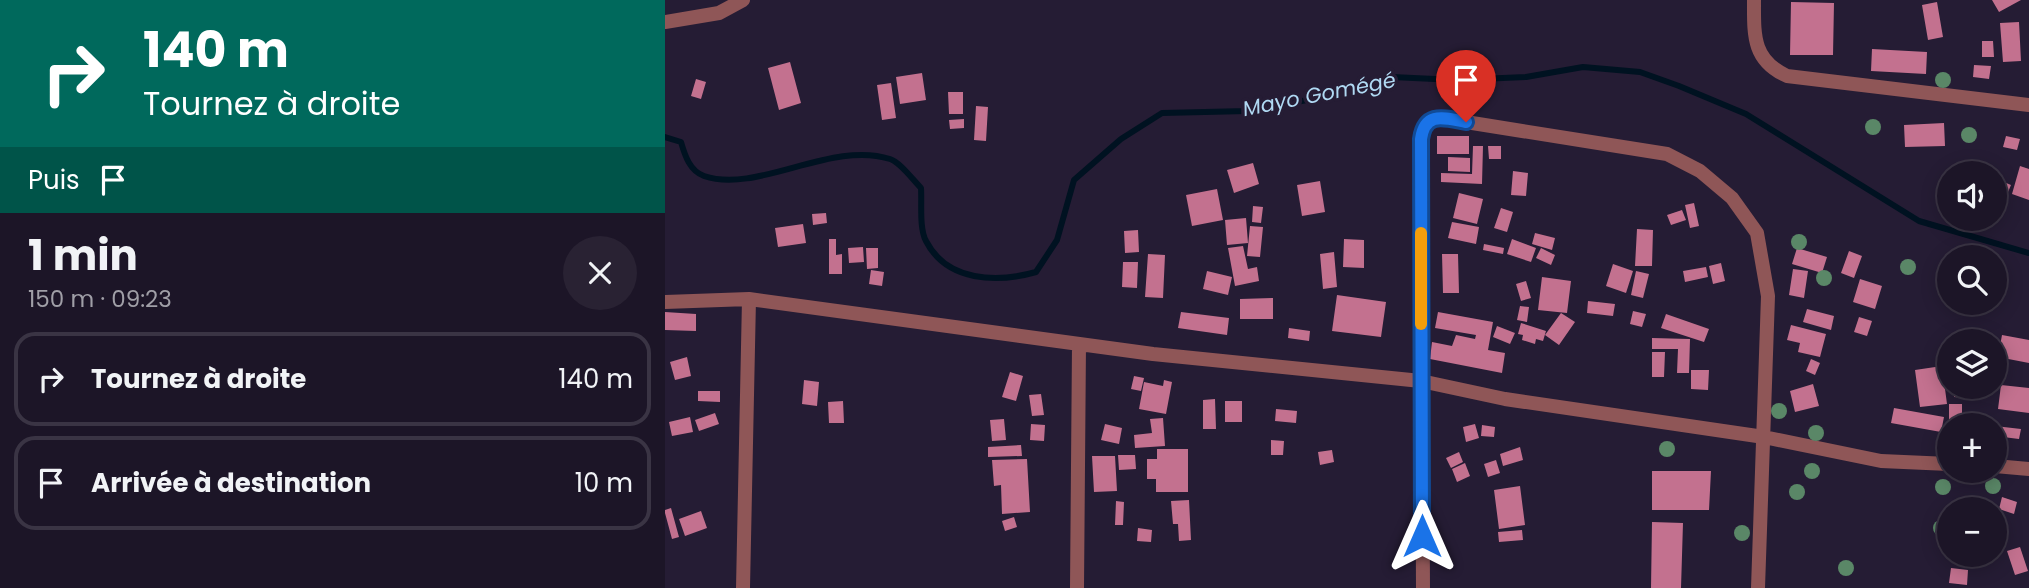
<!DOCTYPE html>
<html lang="fr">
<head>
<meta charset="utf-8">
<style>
  :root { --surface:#1c1527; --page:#292233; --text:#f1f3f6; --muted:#a09fa7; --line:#3a3444 }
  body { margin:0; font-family:Poppins,sans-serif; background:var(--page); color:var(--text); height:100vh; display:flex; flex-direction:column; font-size:26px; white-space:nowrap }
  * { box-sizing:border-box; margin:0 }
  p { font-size:23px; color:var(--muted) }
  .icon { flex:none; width:38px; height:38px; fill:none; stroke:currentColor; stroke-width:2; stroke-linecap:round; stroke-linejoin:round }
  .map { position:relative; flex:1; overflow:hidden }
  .panel { display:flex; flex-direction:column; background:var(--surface); width:665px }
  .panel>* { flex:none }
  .top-card { background:#00695c; color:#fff; overflow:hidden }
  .tools { position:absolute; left:1272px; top:161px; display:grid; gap:14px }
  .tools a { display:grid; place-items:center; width:70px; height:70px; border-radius:50%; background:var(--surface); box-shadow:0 4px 18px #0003,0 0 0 2px var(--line); font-size:35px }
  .pin { position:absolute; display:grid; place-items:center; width:60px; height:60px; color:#fff; margin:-72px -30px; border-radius:50% 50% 50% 0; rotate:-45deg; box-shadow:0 0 7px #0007 }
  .pin .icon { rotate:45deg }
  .me { position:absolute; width:77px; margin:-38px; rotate:0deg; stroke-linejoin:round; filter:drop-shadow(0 0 5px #0008) }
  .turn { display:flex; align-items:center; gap:24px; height:147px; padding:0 28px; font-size:32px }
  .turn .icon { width:91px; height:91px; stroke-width:2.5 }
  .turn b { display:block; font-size:49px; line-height:60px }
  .then { display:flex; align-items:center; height:66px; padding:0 28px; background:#0003; gap:14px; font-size:26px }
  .round { display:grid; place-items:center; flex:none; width:74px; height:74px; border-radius:37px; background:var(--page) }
  .overview { display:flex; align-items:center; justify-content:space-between; height:119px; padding:0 28px }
  h1 { font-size:42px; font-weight:700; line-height:52px }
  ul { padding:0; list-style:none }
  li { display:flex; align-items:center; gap:21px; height:94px; margin:0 14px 10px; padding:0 14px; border:4px solid var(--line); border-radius:21px }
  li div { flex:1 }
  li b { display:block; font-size:26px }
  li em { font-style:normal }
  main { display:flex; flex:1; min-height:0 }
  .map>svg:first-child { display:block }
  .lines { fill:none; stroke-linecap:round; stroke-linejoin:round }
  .stream { stroke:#001221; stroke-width:6 }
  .building { fill:#c3718f }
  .street { stroke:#8f5657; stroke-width:14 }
  .tree { fill:#5a8767 }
  .route-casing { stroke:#114b97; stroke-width:18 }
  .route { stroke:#1a73e8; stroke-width:12 }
  .slow { stroke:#f59e0b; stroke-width:12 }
  .labels { text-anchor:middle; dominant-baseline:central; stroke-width:7; stroke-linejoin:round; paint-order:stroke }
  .water-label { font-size:21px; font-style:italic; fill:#b0d9f3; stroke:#251c34 }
</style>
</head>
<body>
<main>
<section class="panel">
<div class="top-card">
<div class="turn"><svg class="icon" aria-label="right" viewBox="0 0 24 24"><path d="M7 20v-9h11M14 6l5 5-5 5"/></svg><div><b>140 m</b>Tournez à droite</div></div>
<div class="then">Puis<svg class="icon" aria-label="arrive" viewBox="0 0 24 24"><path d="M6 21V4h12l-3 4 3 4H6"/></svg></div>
</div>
<div class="overview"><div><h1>1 min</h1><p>150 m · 09:23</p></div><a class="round"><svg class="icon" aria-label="close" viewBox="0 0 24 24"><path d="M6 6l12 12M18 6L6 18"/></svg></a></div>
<ul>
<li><svg class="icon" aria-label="right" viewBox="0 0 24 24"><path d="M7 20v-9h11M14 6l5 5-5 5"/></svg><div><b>Tournez à droite</b></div><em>140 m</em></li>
<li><svg class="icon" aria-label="arrive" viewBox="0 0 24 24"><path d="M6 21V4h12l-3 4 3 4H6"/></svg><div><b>Arrivée à destination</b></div><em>10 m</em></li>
</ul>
</section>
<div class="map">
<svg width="1364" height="588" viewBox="0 0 1364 588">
  <rect width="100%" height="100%" fill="#251c34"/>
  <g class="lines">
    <path class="stream" d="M0 137 16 142C20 156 25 171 39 176 93 194 166 140 225 159 235 162 248 180 256 188 257 203 254 228 261 241 282 282 332 283 371 272L392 240 409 180 456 139 497 113 582 111 670 95 727 77 791 80 861 77 918 67 975 72 1014 86 1081 114 1254 221 1364 253"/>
  </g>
  <path class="building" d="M1327 0H1356L1334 12Z
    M1126 2 1169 3 1168 55H1125Z
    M1272 2 1278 37 1263 40 1257 5Z
    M1354 22 1356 61 1338 62 1335 23Z
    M1317 41H1328L1329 57H1317Z
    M1207 49 1262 52 1261 74 1206 71Z
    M125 62 136 103 114 110 103 68Z
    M1309 65 1326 66 1324 79 1308 77Z
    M257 73 261 100 235 104 231 77Z
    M31 79 41 82 36 99 26 96Z
    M226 83 231 118 217 120 212 85Z
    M283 92H298V114H284Z
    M311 106 323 107 321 141 309 140Z
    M299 119V128L285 129 284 120Z
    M1279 123 1280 146 1240 147 1239 125Z
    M772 136H804V154H772Z
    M1341 136 1355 139 1352 150 1338 147Z
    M808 146H818L817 184 776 182V173L807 174Z
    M823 146H836V159H824Z
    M783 157 805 158V172L783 171Z
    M588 163 594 184 569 193 562 170Z
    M1355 166 1364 169V200L1347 194Z
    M848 171 863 173 861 196 846 195Z
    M1334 180 1346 185 1340 199 1330 195Z
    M655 181 660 212 637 216 632 185Z
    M552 189 558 220 527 226 521 195Z
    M794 193 818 199 812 224 788 218Z
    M1029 203 1034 226 1025 228 1020 205Z
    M588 206 598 207 596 223 587 222Z
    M836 208 848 212 842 232 829 228Z
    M1017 210 1021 220 1006 225 1002 215Z
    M161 213 162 223 148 225 147 214Z
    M581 218 583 243 562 245 560 220Z
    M787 222 814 227 811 244 783 238Z
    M138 224 141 243 113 247 110 228Z
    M585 226 598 227 595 257 582 256Z
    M972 229 988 230 987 266H970Z
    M473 230 474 252 460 253 459 231Z
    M870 233 890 238 887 250 867 244Z
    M164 239H171V255L177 254V274H164Z
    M679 239 699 240V268L678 267Z
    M847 239 871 248 866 262 842 254Z
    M819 244 839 248 838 254 818 250Z
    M578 246 583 269 592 267 594 281 570 286 563 248Z
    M198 247 199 262 184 263 183 248Z
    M201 248H213V268L202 269Z
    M876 248 890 255 886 265 871 258Z
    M1132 248 1162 257 1157 273 1127 264Z
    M1184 251 1197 256 1189 278 1176 273Z
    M669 252 672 287 658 289 655 254Z
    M483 254 500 255 498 298 480 297Z
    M777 254H793L794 293H778Z
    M458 262H473L472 288 457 287Z
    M1056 263 1060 281 1048 284 1044 266Z
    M948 264 968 271 961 293 941 286Z
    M1041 267 1043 277 1020 282 1018 271Z
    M1128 269 1143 271 1139 298 1124 295Z
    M206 270 219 272 217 286 204 284Z
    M542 271 567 277 563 295 538 289Z
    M971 271 984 274 978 298 966 295Z
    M877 277 906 281 902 313 873 310Z
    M1195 279 1217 286 1210 309 1188 302Z
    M861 281 866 298 856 301 851 284Z
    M672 295 721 302 716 337 667 331Z
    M608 298V319H575V299Z
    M923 301 950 304 948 316 922 313Z
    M855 306 864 307 862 322 852 320Z
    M1142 309 1169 316 1166 330 1138 322Z
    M968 311 981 314 977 327 965 324Z
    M0 312 31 314V331L0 330Z
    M516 312 564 318 562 335 513 328Z
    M773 312 828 322 823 350 840 353 837 373 765 359 767 342 787 346 791 335 810 339 811 335 770 328Z
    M896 313 910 322 894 345 880 335Z
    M1001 314 1044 329 1039 342 996 328Z
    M1194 317 1207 321 1202 336 1189 332Z
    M856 323 881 331 878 341 871 339 870 344 857 340 858 335 853 334Z
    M1126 325 1161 334 1155 357 1133 352 1135 343 1122 340Z
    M832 326 850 333 845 344 828 337Z
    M624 328 645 331 644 341 623 338Z
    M1337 335 1364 340V363L1333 357Z
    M987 338 1025 339 1024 373H1012L1013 349H987Z
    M987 352H1000L999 377H987Z
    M22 357 26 376 10 380 5 362Z
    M1146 359 1155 363 1150 375 1141 371Z
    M1277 366 1282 404 1255 407 1250 370Z
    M1026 370H1044L1043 390 1026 389Z
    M345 372 358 376 351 401 337 397Z
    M469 376 479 378 476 391 466 389Z
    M139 380 154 382 152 406 137 404Z
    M499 380 507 382 501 414 474 409 479 382 498 386Z
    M1148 384 1154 406 1130 412 1125 391Z
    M1336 385 1364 388V413L1333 409Z
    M1290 387H1317L1315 399 1289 397Z
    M33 391H55V402L33 401Z
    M376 394 379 415 367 416 364 395Z
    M550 399 551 429H538V400Z
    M178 401 179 423H164L163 402Z
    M560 401H577V422H560Z
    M1284 404H1297V425H1284Z
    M1229 408 1279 417 1276 432 1226 423Z
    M611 409 632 411 631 423 610 421Z
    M50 413 54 424 34 431 30 420Z
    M25 417 28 432 7 436 4 422Z
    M498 418 500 446 470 448 469 435 487 433 485 419Z
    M339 419 341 440 327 441 325 420Z
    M366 424 380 425 379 441 365 440Z
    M440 424 457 428 454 444 436 440Z
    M810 424 814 438 801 442 798 427Z
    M817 425 830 427 829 437 816 436Z
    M1330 426 1356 429 1354 439 1330 436Z
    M606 440 619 441 618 455H606Z
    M356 445 357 456 323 457V447Z
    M855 447 858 460 838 466 835 454Z
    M492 449H523V492H491V479H482V459H492Z
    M667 450 669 462 655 465 653 452Z
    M794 452 798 462 786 468 781 458Z
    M453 455H470L471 469 454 470Z
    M427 456H450L452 491 429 492Z
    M362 459 365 512 337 514 336 485 329 486 327 460Z
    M831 460 835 473 823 477 819 464Z
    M800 463 805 476 792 482 787 469Z
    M987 471H1046L1044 510H987Z
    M855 486 860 525 834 529 829 490Z
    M1337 497 1352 502 1349 514 1334 509Z
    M524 500 526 540 514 541 513 524H508L506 501Z
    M451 501 459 502 458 525H450Z
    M6 508 14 537 7 539 0 513V510Z
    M36 511 42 528 20 536 14 519Z
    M349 517 352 527 340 531 337 521Z
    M987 522 1018 523 1016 588H986Z
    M473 528 487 530 486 542 472 541Z
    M857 530 858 540 834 542 833 532Z
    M1355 547 1363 571 1350 575 1342 551Z
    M1286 568 1303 570 1302 585 1284 583Z"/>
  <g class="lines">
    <path class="street" d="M1089 0C1089 35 1087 60 1122 76L1364 105
      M0 22 54 13 78 0
      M0 302 84 299
      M1330 466 1364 469
      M78 588 84 299 488 354 756 381 840 399 1099 437 1216 461 1284 464
      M412 588 414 344
      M758 588 756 139C758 125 762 121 776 118L1002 154 1035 171 1067 198 1092 233 1103 296 1093 588"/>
  </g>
  <g class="tree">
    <circle cx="1278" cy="80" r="8"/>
    <circle cx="1208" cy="127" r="8"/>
    <circle cx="1304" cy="135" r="8"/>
    <circle cx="1134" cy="242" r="8"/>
    <circle cx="1243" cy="267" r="8"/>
    <circle cx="1159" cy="278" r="8"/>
    <circle cx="1114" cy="411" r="8"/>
    <circle cx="1151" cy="433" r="8"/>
    <circle cx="1002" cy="449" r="8"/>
    <circle cx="1147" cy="471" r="8"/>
    <circle cx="1328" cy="486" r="8"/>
    <circle cx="1278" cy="487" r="8"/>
    <circle cx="1132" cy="492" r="8"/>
    <circle cx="1276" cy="528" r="8"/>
    <circle cx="1077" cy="533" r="8"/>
    <circle cx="1181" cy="568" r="8"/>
  </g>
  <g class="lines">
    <defs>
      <path id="route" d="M757 536 756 139C760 111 779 118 801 122"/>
    </defs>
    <use href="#route" class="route-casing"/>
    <use href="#route" class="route"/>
    <path class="slow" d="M756 233V324"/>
  </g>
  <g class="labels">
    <g class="water-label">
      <text transform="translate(654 94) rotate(-11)">Mayo Gomégé</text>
    </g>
  </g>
</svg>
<div class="tools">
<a><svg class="icon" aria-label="sound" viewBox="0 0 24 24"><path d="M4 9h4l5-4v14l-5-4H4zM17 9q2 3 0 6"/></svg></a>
<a><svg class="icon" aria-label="search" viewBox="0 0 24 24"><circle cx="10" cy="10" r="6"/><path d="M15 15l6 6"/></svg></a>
<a><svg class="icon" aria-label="layers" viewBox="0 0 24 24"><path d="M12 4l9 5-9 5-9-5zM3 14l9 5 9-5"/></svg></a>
<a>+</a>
<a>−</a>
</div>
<div class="pin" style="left:801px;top:122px;background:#d93025"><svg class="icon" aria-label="arrive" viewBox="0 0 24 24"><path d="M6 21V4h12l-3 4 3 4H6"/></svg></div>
<svg class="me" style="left:757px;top:536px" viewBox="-20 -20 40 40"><path d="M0-17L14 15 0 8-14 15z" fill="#1a73e8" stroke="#fff" stroke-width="4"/></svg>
</div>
</main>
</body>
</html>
